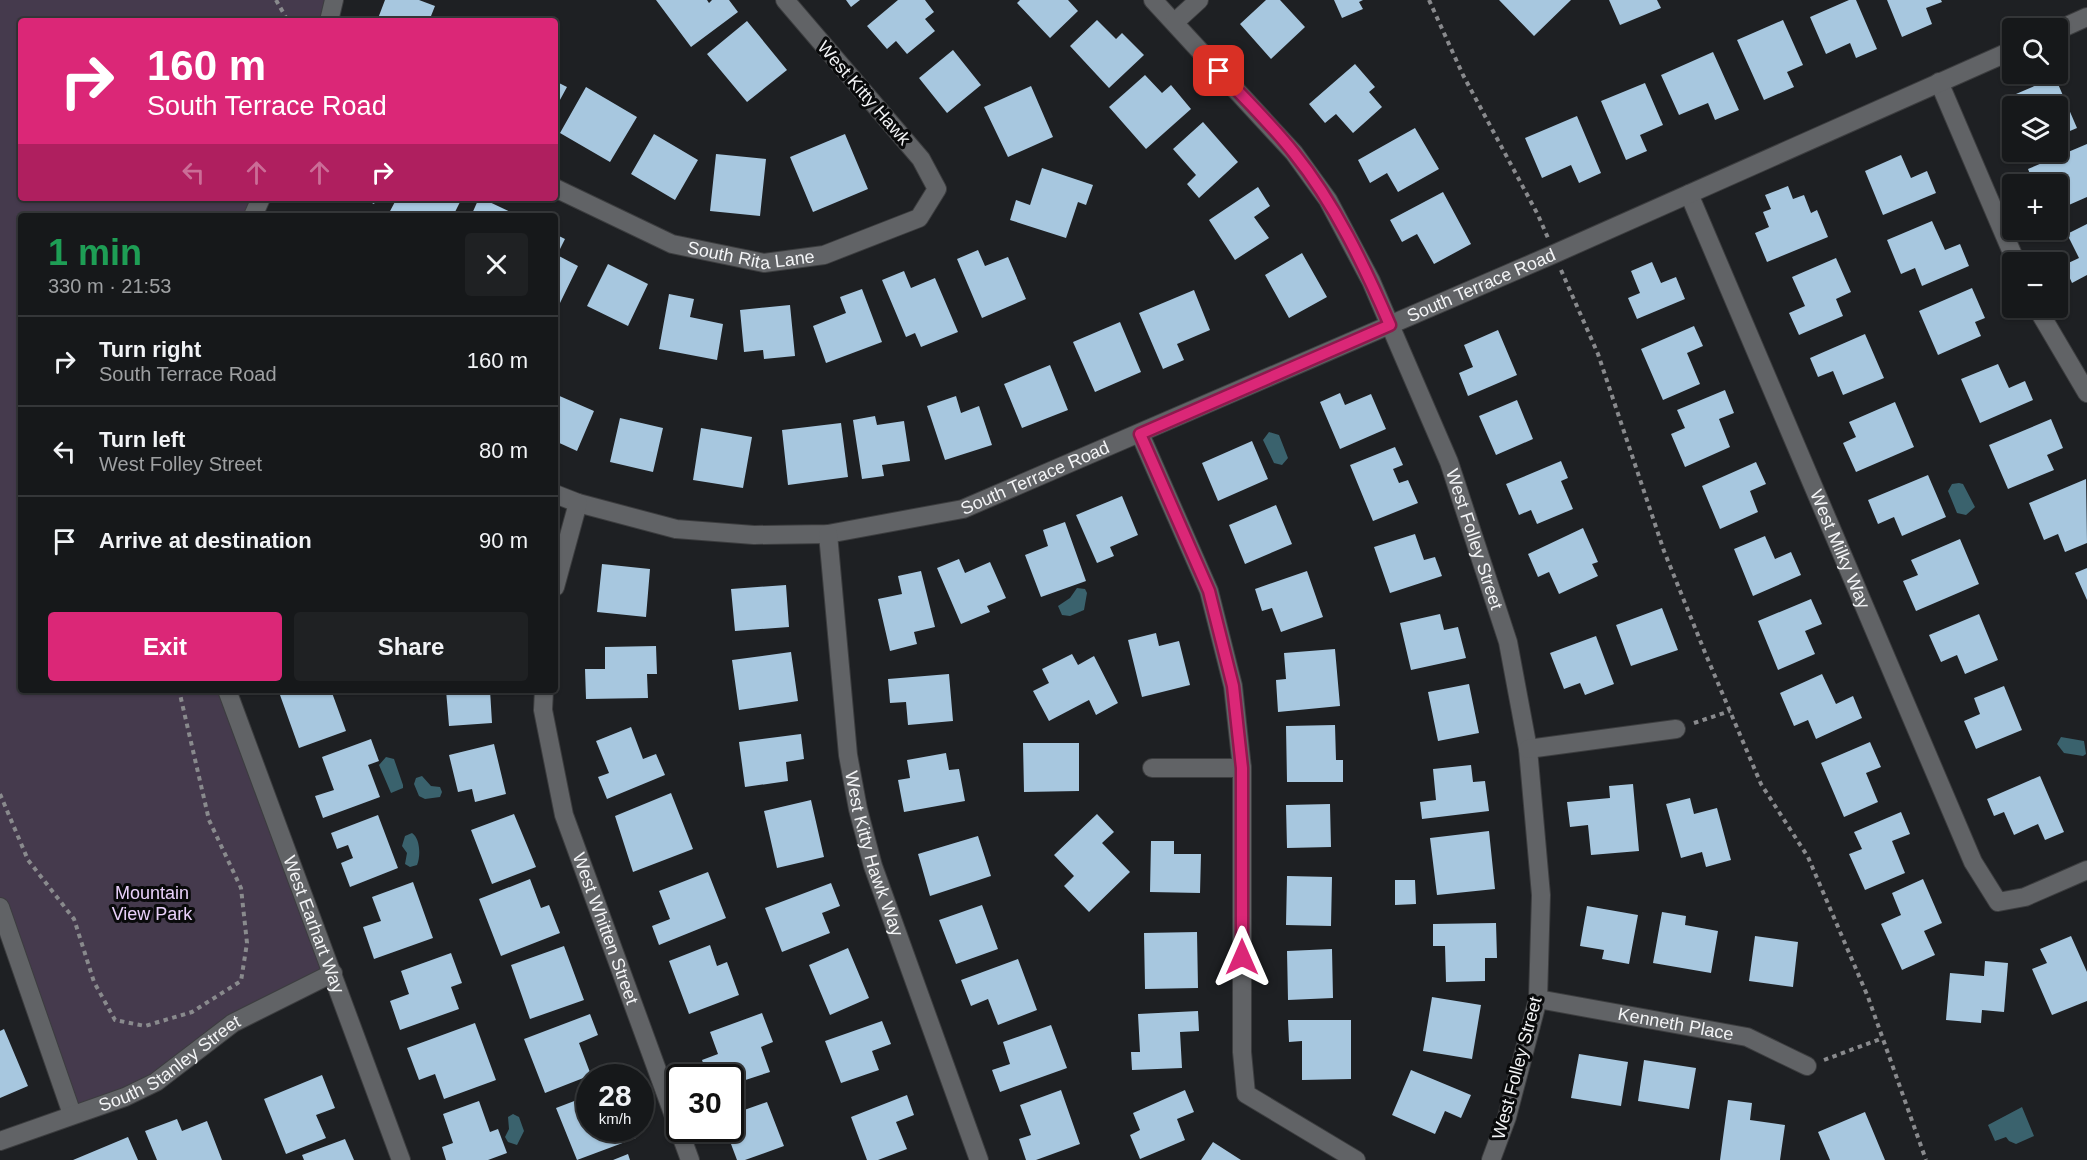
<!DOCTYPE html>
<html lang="en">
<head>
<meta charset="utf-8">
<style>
  :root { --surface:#16181a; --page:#1f2123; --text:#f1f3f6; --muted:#9ea0a2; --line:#353739; --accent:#db2777 }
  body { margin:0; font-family:Helvetica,sans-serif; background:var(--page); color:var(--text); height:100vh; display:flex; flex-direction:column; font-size:22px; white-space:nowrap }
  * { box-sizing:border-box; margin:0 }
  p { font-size:20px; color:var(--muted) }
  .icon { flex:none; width:33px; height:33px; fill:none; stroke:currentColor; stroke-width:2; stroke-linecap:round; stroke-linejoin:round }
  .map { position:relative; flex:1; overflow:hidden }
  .drawer { position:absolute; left:18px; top:213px; width:540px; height:480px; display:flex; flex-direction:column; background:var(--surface); border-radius:6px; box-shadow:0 2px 4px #0004,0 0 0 2px var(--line) }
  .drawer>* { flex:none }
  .top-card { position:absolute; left:18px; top:18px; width:540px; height:183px; border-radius:6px; box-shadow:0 2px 4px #0004,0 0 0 2px var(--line); background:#db2777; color:#fff; overflow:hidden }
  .tools { position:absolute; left:2002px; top:18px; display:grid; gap:12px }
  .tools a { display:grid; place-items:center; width:66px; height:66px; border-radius:6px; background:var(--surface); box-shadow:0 2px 4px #0004,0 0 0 2px var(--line); font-size:30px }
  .speed { position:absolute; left:576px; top:1064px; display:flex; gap:12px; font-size:30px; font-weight:700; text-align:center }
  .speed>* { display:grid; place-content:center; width:78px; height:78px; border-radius:50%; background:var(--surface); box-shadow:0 2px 4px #0004,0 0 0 2px var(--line); line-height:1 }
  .speed small { font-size:15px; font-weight:400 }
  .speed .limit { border:3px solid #111; border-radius:9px; background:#fff; color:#111 }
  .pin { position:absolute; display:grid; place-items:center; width:51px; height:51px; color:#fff; margin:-26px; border-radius:12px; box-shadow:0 3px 9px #0006 }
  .me { position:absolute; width:66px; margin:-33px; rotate:0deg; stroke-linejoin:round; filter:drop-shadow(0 0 4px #0008) }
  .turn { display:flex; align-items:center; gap:21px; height:126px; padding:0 30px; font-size:27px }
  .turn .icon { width:78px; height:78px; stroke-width:2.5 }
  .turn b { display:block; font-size:42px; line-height:51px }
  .lanes { display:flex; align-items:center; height:57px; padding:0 30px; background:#0003; justify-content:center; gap:30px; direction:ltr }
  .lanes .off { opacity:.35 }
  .round { display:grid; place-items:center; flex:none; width:63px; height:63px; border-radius:6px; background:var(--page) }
  .head { display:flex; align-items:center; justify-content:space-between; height:102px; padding:0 30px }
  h1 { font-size:36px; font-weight:700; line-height:45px; color:#1e9e55 }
  .primary-button { display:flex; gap:12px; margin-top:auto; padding:12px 30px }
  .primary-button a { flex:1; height:69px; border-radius:6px; background:var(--accent); color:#fff; font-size:24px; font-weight:700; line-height:69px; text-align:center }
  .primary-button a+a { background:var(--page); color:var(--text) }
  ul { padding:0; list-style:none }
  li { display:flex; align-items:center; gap:18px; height:90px; padding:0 30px; border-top:2px solid var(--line) }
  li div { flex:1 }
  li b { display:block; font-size:22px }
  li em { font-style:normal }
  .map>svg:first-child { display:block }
  .green { fill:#453a4d }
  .water { fill:#3a626d }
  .building { fill:#a7c7df }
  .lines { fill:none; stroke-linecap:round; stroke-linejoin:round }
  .minor-casing { stroke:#3c3d3f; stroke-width:20 }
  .path { stroke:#898a8d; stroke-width:4; stroke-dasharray:4.5 4.5; stroke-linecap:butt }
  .minor { stroke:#616366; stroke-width:18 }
  .route-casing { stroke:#8e194d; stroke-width:15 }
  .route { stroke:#db2777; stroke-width:10 }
  .labels { text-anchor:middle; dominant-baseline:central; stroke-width:6; stroke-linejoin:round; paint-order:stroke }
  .street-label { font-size:18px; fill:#f3f4f6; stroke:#090a0b }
  .park-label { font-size:18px; fill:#e9d0fa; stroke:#090a0b }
</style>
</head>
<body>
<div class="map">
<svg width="2087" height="1160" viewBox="0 0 2087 1160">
  <rect width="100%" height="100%" fill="#1e2023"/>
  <path class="green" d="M0 0H334L329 21H21V198H261L253 216H21V690H227L333 973 292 992 156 1082 72 1114 0 907Z"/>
  <path class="water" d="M1269 432 1279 435 1288 458 1282 465 1274 463 1263 440Z
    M1959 483 1963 484 1975 507 1966 515 1957 513 1948 491 1952 484Z
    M1077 588 1085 589 1087 593 1084 610 1070 616 1062 615 1058 606 1070 598Z
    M2061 737 2084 741 2086 754 2083 756 2064 753 2057 744Z
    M386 757 394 759 403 785V788L391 793 379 765Z
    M422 776 431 786 440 787 442 792 440 797 425 799 419 796 414 784 416 778Z
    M412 833C420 838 421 856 417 865L410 867 405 864 407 853 402 846 405 836Z
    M2022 1107 2034 1136 2016 1144 2009 1141 2006 1137 1995 1141 1988 1125Z
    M513 1114 519 1117 524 1131 517 1145 508 1142 505 1137 509 1129 508 1117Z"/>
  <path class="building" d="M385 0H419L435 6 429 21H377Z
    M656 0H707L709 3 712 0H729L738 12 691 47Z
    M846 0H860L851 7Z
    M898 0H925L934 12 925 19 935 31 907 54 896 41 887 49 867 26Z
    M1020 0H1068L1078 11 1050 38 1017 3Z
    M1266 0H1280L1305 27 1271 59 1240 24Z
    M1334 0H1363L1359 2 1363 9 1342 18Z
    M1499 0H1571L1534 36Z
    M1609 0H1657L1661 8 1620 25Z
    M1849 0H1856L1877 49 1856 58 1850 43 1826 54 1810 17Z
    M1887 0H1941L1942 2 1926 8 1932 24 1902 37Z
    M1097 20 1116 39 1122 33 1144 55 1109 88 1070 46Z
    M1783 20 1803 65 1787 72 1794 87 1764 100 1737 40Z
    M747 21 787 70 747 102 707 54Z
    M953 50 981 85 947 113 919 78Z
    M1713 52 1739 110 1715 120 1708 103 1679 115 1661 75Z
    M1355 64 1375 87 1369 92 1382 107 1353 133 1336 114 1325 123 1309 104Z
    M1145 75 1162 93 1171 85 1191 109 1146 149 1109 107Z
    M2055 77 2077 128 2058 136V106H2013L2009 97Z
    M555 81 567 87 555 109Z
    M1645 83 1663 125 1640 135 1647 151 1626 160 1601 101Z
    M1031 86 1053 137 1008 157 984 107Z
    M586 87 637 117 610 162 560 133Z
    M1577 116 1601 173 1579 183 1571 165 1542 178 1525 138Z
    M1203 122 1238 162 1199 198 1187 184 1196 175 1173 149Z
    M1415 128 1439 169 1398 192 1387 173 1370 183 1358 160Z
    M2013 131V152H2022L2014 155 2005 135Z
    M654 134 698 160 675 200 631 174Z
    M845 134 868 189 813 212 790 157Z
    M2087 144V197L2062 208 2058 198V184H2034L2028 169Z
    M716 154 766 159 760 216 710 211Z
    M1901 155 1911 178 1927 171 1936 193 1883 215 1865 171Z
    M1042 168 1093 185 1086 205 1078 202 1066 238 1010 220 1016 200 1030 205Z
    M1788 186 1793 199 1804 195 1811 213 1817 210 1828 237 1767 262 1755 233 1769 227 1763 212 1771 209 1765 195Z
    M1258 187 1270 206 1254 217 1269 238 1235 260 1209 220Z
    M1443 192 1471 244 1434 264 1417 234 1402 242 1390 220Z
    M362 198H377L374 204Z
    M397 198H462L453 216H396L389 213Z
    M479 198H481L519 216H471Z
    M1932 221 1945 250 1960 244 1969 266 1922 286 1915 268 1901 274 1887 240Z
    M2087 224V275L2072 283 2064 265 2079 258 2067 234Z
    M555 234 565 239 557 255 578 266 560 303 555 300Z
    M978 250 985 266 1008 257 1026 299 982 318 957 259Z
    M1302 253 1327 297 1289 318 1265 275Z
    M1836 258 1851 292 1836 299 1843 316 1799 335 1789 313 1805 306 1792 277Z
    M1652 262 1661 283 1676 277 1685 299 1637 319 1628 298 1640 293 1631 271Z
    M608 264 648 284 628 326 587 306Z
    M904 271 911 288 935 278 958 332 921 347 915 333 906 337 882 280Z
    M1972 288 1985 318 1975 322 1981 336 1938 355 1919 311Z
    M862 289 882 342 826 363 813 326 846 313 840 297Z
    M1194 290 1210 330 1177 344 1184 360 1163 369 1139 313Z
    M669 294 694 299 690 317 723 324 717 360 659 349Z
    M790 305 795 356 764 359 763 350 744 352 740 310Z
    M1120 322 1141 372 1095 392 1073 342Z
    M1694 326 1703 346 1687 353 1700 384 1663 400 1641 349Z
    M1498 330 1517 375 1468 396 1459 373 1473 367 1464 345Z
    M1865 334 1884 378 1843 395 1833 371 1818 377 1810 358Z
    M1998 364 2009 388 2025 381 2033 400 1980 423 1961 379Z
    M1050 365 1068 410 1022 428 1004 384Z
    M1725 390 1734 413 1719 419 1730 447 1685 467 1671 434 1685 428 1677 410Z
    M1340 393 1345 405 1371 394 1386 429 1340 449 1320 402Z
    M555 394 594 411 577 451 555 441Z
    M956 396 961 413 979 406 992 445 945 460 927 406Z
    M1517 400 1533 439 1496 455 1479 416Z
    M1895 402 1914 447 1856 472 1843 443 1856 437 1849 422Z
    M875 416 877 425 904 421 910 461 882 465 884 476 862 479 853 420Z
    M620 418 663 428 653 472 610 462Z
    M2051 419 2063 448 2047 455 2054 470 2008 489 1989 445Z
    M841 423 848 477 788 485 782 430Z
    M701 428 752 437 743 488 693 480Z
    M1252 441 1268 479 1218 501 1202 463Z
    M1395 447 1403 465 1393 469 1399 483 1408 480 1418 503 1373 521 1350 465Z
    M1561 461 1568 478 1561 481 1573 509 1537 524 1531 510 1519 515 1506 484Z
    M1756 462 1766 484 1750 491 1758 512 1720 529 1702 486Z
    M1928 475 1946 517 1902 536 1894 517 1878 524 1868 500Z
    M2086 479 2087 543 2065 552 2058 534 2044 540 2029 503Z
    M1122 496 1138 535 1110 547 1114 556 1097 563 1076 515Z
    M1276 505 1292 544 1245 564 1229 525Z
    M1065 522 1086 581 1041 597 1025 555 1048 546 1043 530Z
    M1583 528 1598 562 1592 564 1598 576 1559 594 1549 572 1538 577 1528 554Z
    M1415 534 1424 560 1435 557 1442 576 1390 593 1374 547Z
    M1765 536 1775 559 1791 552 1801 575 1753 596 1734 549Z
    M1960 539 1979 584 1916 611 1903 581 1918 575 1911 560Z
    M959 559 965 573 990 562 1006 598 987 606 990 612 961 624 937 568Z
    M602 564 650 569 646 617 597 612Z
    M2087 568V600L2075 573Z
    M921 571 935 627 914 632 917 644 890 651 878 599 902 594 898 576Z
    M1307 571 1323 617 1281 632 1272 608 1262 611 1255 589Z
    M786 585 789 627 735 631 731 589Z
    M1811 599 1822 624 1805 631 1815 654 1778 670 1758 621Z
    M1662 608 1678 650 1631 666 1616 625Z
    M1440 614 1444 630 1458 627 1466 658 1411 670 1400 623Z
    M1979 614 1998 660 1965 674 1957 655 1941 662 1929 635Z
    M1156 633 1159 646 1179 641 1190 685 1142 697 1128 640Z
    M1596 636 1614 684 1585 695 1580 683 1564 689 1550 653Z
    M656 646 657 674H647L648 698 586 699 585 669H605V647Z
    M1335 649 1340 706 1278 712 1276 680 1286 679 1284 653Z
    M791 652 798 701 739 710 732 660Z
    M1072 654 1078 665 1094 656 1118 703 1096 715 1089 700 1049 721 1033 691 1049 683 1042 669Z
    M949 674 953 721 908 725 906 702 890 703 888 679Z
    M1822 674 1836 704 1853 696 1862 718 1816 739 1808 720 1794 726 1780 693Z
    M1469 684 1479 733 1438 741 1428 692Z
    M2004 686 2022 730 1976 749 1964 721 1980 714 1974 698Z
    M294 690H331L346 731 299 748 280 695Z
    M446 690H490L492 723 449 726Z
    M1335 725 1336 760H1343V782H1287L1286 726Z
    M631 727 643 759 656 754 665 775 607 799 598 777 609 773 596 741Z
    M801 734 804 759 786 762 788 781 745 787 739 742Z
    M371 739 379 761 368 765 380 797 323 818 315 796 334 790 322 757Z
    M1870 742 1881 767 1866 773 1878 802 1844 817 1821 763Z
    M1023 743H1079V791L1024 792Z
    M494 744 506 794 475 802 472 789 458 792 449 755Z
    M946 753 949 770 959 769 965 801 904 812 898 780 910 778 907 760Z
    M1471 765 1473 782 1485 781 1489 811 1422 819 1420 802 1436 800 1433 769Z
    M2040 776 2064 832 2045 840 2038 824 2014 835 2004 812 1994 816 1987 799Z
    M1633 784 1639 851 1591 855 1588 825 1570 827 1567 802 1610 798 1609 786Z
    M671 793 693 849 633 872 615 816Z
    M1690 798 1694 814 1717 808 1731 860 1706 867 1702 852 1681 858 1666 804Z
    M811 800 824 857 777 868 764 811Z
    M1330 804 1331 847 1287 848 1286 805Z
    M1901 812 1910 834 1892 841 1905 873 1865 890 1849 854 1862 849 1854 832Z
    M514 814 536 867 492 884 471 830Z
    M1097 814 1114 832 1102 843 1130 872 1089 912 1064 886 1074 876 1054 855Z
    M378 815 398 868 350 887 341 863 353 858 348 845 337 849 331 833Z
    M1489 831 1495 889 1437 895 1430 838Z
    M978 836 991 876 930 896 918 854Z
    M1151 841H1174V854H1201L1200 893 1150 892Z
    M708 872 726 918 659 945 652 926 670 919 659 891Z
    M1287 876 1332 877 1331 926 1286 925Z
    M530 879 541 908 549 905 560 933 501 956 479 899Z
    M1923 879 1942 923 1924 931 1935 955 1902 970 1881 924 1901 915 1892 893Z
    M1395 880H1415L1416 904 1395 905Z
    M413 882 433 938 374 959 363 927 381 921 372 897Z
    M831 883 840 906 822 913 830 933 782 952 765 908Z
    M982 905 998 949 956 964 939 920Z
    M1587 906 1638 915 1629 964 1602 959 1604 950 1580 946Z
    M1662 912 1686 916 1685 925 1718 931 1711 973 1653 963Z
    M1496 923 1497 958H1485V981L1446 982 1445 946H1433V924Z
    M1197 932 1198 988 1145 989 1144 933Z
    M1755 936 1798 942 1793 987 1749 981Z
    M2071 936 2087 972V1001L2052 1015 2032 969 2047 963 2040 949Z
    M710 945 717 966 727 962 739 995 689 1014 669 961Z
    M564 946 584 1000 530 1019 511 965Z
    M848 948 869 998 830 1015 809 965Z
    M1332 949 1333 998 1288 1000 1287 951Z
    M451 953 462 983 451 987 459 1009 400 1030 390 1001 409 994 401 971Z
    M1018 959 1037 1010 998 1025 988 999 971 1006 961 980Z
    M1985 961 2008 963 2004 1012 1982 1010 1981 1023 1946 1020 1950 973 1984 976Z
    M1432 997 1481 1005 1472 1059 1423 1051Z
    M1198 1011 1199 1031 1180 1032 1182 1068 1132 1070 1131 1052H1140L1138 1014Z
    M762 1013 773 1042 761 1047 770 1072 730 1085V1077H708L702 1060 718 1054 710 1032Z
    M590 1014 598 1035 579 1043 591 1075 545 1093 524 1039Z
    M1288 1020H1351V1079L1302 1080V1041L1289 1042Z
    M882 1021 891 1044 872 1051 879 1070 841 1083 825 1041Z
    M475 1023 496 1080 444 1099 435 1074 419 1080 407 1048Z
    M1051 1025 1067 1068 1000 1092 992 1070 1010 1064 1003 1042Z
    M4 1029 28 1086 0 1098V1031Z
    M1579 1054 1628 1062 1621 1106 1571 1098Z
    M1644 1060 1696 1068 1689 1109 1638 1101Z
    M1411 1070 1471 1095 1461 1118 1445 1111 1435 1134 1392 1115Z
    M322 1075 335 1108 316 1115 326 1138 286 1154 264 1099Z
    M1061 1090 1080 1144 1036 1160H1026L1019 1139 1031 1135 1020 1105Z
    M1185 1090 1194 1112 1177 1119 1185 1140 1140 1159 1130 1135 1140 1130 1133 1113Z
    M590 1095V1128H632L636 1138 577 1160 556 1108Z
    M907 1095 914 1115 896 1122 907 1149 878 1160H867L851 1117Z
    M1728 1100 1752 1103 1750 1120 1785 1125 1780 1160H1720Z
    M479 1101 490 1132 498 1129 507 1153 488 1160H446L442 1147 453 1143 443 1114Z
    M767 1102 784 1146 745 1160H737L725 1128H730V1115Z
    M1865 1112 1885 1160H1830L1818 1132Z
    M177 1119 182 1131 207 1121 222 1160H157L145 1131Z
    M128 1137 138 1160H73Z
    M345 1139 354 1160H304L302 1155Z
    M1213 1142 1241 1160H1201Z
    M628 1154 630 1160H613Z"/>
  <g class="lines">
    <defs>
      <g id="minor">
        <path id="s1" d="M1153 0 1294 153 1328 200 1371 281 1449 462 1508 642 1528 749 1541 895 1538 999 1507 1117 1491 1160"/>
        <path d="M329 21 334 0"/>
        <path d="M1175 22 1199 0"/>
        <path d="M2058 30 2087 17"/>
        <path d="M1939 82 2016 262"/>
        <path id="s2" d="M555 188 672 244 764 263 824 255 919 218 937 189 921 159 785 0"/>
        <path id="s3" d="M1689 194 1973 862 1998 902 2025 897 2087 870"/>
        <path d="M253 216 261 198"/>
        <path d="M2037 308 2087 393"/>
        <path d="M1140 434 1209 591 1233 686 1242 768V1052L1246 1094 1356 1160"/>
        <path id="s4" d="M555 494 578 503 676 529 754 535 828 534 963 509 1554 254 2013 50"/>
        <path id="s5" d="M828 534 848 755 858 809 873 866 979 1160"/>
        <path d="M555 587 578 503"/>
        <path id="s6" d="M227 690 401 1160"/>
        <path id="s7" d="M544 690 543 710 564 815 690 1160"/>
        <path d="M1528 749 1676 729"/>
        <path d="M1152 768H1242"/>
        <path d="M0 907 72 1114"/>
        <path id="s8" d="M1538 999 1747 1037 1807 1066"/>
        <path id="s9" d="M0 1141 125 1097 156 1082 233 1023 333 973"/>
      </g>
    </defs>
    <use href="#minor" class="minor-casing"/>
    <path class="path" d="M276 0 288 21
      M1429 0 1463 75 1538 215 1548 238
      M1561 270 1598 354 1664 551 1706 655 1761 784 1808 857 1868 997 1926 1160
      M1694 723 1730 711
      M0 794 28 860 74 919 94 982 115 1020 145 1026 192 1012 241 981 247 943 241 888 209 820 179 690
      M1824 1060 1883 1038"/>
    <use href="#minor" class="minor"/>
  </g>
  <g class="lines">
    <defs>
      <path id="route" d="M1219 71C1244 98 1271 124 1294 153 1335 204 1364 265 1390 325L1140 434 1209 591 1233 686 1242 768V957"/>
    </defs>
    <use href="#route" class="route-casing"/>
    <use href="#route" class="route"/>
  </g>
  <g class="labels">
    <g class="street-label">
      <text transform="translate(864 93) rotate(49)">West Kitty Hawk</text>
      <text stroke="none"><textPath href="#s2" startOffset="210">South Rita Lane</textPath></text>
      <text stroke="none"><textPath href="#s4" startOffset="980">South Terrace Road</textPath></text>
      <text stroke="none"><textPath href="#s4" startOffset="494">South Terrace Road</textPath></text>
      <text stroke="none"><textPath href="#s1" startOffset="636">West Folley Street</textPath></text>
      <text stroke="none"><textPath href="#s3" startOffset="386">West Milky Way</textPath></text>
      <text stroke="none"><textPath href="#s5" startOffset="324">West Kitty Hawk Way</textPath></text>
      <text stroke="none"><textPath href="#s6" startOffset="250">West Earhart Way</textPath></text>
      <text stroke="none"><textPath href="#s7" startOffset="248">West Whitten Street</textPath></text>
      <text stroke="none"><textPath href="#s8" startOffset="140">Kenneth Place</textPath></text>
      <text stroke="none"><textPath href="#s9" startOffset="188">South Stanley Street</textPath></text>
      <text transform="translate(1517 1068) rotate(-75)">West Folley Street</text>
    </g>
    <g class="park-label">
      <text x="152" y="893">Mountain<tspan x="152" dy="21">View Park</tspan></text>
    </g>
  </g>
</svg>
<div class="tools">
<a><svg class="icon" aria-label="search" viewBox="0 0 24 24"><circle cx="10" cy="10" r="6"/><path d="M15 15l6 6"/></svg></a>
<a><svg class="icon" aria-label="layers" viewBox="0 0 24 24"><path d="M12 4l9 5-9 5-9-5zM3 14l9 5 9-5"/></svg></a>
<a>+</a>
<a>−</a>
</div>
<div class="speed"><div>28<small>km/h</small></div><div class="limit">30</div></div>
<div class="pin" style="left:1219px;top:71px;background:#d93025"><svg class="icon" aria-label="arrive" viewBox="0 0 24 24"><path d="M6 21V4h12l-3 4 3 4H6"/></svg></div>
<svg class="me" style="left:1242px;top:957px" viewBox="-20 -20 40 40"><path d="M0-17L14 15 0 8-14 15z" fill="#db2777" stroke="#fff" stroke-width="4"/></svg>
<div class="top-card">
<div class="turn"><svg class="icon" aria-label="right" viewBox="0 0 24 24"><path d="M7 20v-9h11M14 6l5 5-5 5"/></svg><div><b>160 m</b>South Terrace Road</div></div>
<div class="lanes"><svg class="icon off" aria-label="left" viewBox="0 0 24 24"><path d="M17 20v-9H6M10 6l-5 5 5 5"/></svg><svg class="icon off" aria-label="ahead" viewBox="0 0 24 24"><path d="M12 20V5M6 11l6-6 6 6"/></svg><svg class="icon off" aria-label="ahead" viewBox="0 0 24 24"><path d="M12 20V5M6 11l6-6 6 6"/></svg><svg class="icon" aria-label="right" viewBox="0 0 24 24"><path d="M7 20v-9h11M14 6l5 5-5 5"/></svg></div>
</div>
<section class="drawer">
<div class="head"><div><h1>1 min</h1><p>330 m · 21:53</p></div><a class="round"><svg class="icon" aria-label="close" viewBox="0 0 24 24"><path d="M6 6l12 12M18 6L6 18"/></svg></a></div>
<ul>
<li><svg class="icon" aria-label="right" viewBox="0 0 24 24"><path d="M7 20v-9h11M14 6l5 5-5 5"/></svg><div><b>Turn right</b><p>South Terrace Road</p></div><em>160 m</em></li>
<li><svg class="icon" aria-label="left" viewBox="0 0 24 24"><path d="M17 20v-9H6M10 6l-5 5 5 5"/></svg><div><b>Turn left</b><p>West Folley Street</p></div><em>80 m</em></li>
<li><svg class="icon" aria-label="arrive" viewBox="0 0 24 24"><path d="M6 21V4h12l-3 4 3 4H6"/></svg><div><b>Arrive at destination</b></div><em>90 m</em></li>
</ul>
<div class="primary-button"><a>Exit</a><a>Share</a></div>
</section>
</div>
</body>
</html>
